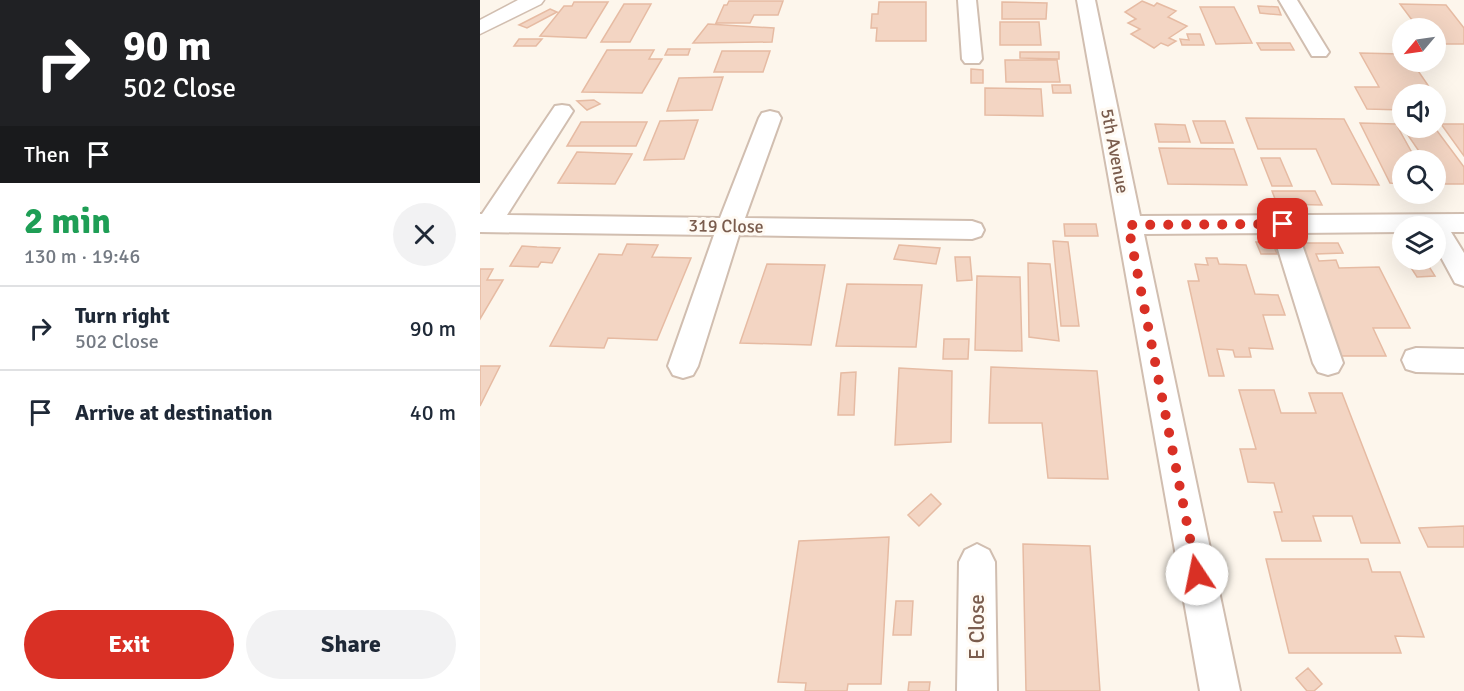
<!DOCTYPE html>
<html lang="en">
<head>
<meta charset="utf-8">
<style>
  :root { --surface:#fff; --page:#f2f2f3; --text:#1f2937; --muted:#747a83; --line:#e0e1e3; --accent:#d93025 }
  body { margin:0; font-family:Signika,sans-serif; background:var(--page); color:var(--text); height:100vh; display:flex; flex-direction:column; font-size:22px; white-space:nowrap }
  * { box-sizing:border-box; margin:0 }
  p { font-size:20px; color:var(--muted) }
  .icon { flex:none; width:33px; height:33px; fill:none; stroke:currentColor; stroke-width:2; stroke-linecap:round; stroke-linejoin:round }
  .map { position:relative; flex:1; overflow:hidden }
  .side { display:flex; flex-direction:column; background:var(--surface); width:480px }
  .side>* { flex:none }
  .guide { background:#202124; color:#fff; overflow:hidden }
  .needle { width:39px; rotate:241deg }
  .fabs { position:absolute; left:912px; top:18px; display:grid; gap:12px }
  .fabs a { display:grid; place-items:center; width:54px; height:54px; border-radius:50%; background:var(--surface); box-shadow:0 6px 24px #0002; font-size:30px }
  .pin { position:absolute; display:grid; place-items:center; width:51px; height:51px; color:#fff; margin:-26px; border-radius:12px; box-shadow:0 3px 9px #0006 }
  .me { position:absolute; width:66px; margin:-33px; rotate:349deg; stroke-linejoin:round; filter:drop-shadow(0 0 4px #0008) }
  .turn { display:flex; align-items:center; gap:21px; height:126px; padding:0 24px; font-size:27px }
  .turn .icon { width:78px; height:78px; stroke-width:2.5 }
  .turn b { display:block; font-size:42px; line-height:51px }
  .then { display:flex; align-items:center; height:57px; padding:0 24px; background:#0003; gap:12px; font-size:22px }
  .round { display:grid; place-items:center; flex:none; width:63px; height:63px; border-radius:32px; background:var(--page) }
  .overview { display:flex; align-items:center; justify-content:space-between; height:102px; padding:0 24px }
  h1 { font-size:36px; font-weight:700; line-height:45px; color:#1e9e55 }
  .button { display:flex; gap:12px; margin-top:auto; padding:12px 24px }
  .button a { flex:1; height:69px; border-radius:36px; background:var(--accent); color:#fff; font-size:24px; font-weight:700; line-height:69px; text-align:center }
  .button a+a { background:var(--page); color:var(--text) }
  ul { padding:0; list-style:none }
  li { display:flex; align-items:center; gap:18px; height:84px; padding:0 24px; border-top:2px solid var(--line) }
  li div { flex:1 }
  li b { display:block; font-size:22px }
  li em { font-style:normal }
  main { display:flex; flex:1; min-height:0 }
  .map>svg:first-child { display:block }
  .building { fill:#f3d5c3; stroke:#e6bba3; stroke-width:1.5 }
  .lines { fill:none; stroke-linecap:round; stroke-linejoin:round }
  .minor-casing { stroke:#d1beb0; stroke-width:4 }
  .tertiary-casing { stroke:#d1beb0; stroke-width:3 }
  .minor { fill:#fff; fill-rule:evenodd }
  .tertiary { fill:#fff; fill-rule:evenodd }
  .route { stroke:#d93025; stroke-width:10; stroke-dasharray:0 18 }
  .labels { text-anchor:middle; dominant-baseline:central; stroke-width:6; stroke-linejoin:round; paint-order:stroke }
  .street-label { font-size:18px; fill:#7a5c4d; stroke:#fffaf3 }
  .near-street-label { font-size:21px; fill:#7a5c4d; stroke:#fffaf3 }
</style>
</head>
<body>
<main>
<section class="side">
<div class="guide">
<div class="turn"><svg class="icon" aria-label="right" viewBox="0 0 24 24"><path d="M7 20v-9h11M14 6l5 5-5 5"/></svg><div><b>90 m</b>502 Close</div></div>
<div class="then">Then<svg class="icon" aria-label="arrive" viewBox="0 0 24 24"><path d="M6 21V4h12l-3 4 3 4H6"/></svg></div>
</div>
<div class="overview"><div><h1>2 min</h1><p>130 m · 19:46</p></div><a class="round"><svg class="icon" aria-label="close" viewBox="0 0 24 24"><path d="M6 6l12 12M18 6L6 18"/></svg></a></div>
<ul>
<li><svg class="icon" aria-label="right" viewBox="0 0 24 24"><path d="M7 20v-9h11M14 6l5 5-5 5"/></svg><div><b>Turn right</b><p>502 Close</p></div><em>90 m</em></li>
<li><svg class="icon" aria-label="arrive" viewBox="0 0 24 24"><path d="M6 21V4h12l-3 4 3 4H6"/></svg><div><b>Arrive at destination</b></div><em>40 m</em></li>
</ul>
<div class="button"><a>Exit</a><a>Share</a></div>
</section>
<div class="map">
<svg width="984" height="691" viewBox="0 0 984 691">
  <rect width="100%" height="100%" fill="#fdf6ec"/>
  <path class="building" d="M249 1H303L298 15H274L270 23H236L244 5H247Z
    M662 1 674 6 677 3 696 11 688 17 707 26 689 38 696 41 688 46 681 43 674 48 651 34 660 29 648 23 656 19 645 12Z
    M94 2H128L106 38 60 36 84 6H92Z
    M399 2H446V41H396L397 28H391L392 14H398Z
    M522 2 567 3 566 19H522Z
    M144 4H171L150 42H121Z
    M920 4 966 5 984 28V44H956V28H938Z
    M778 6 798 7 801 15 780 13Z
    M720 7H754L772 43 736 44Z
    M70 9 77 12 47 28 39 25Z
    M520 22H559L561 45H520Z
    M228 24 294 28 292 42 213 43Z
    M707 34H720L724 45H702L700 39 709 40Z
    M39 39H62L56 46H34Z
    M777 43H810L814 50H781Z
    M188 49H210L208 55H185Z
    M127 50H174L169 59H182L162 93 102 92Z
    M242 51H290L283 72H234Z
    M540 52H579V59L540 58Z
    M880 53 922 54V62H932L954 94H922V110L887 109 875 87H899Z
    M525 60H577L580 82H526Z
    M491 69 503 70V83H491Z
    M243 77 232 110 187 111 199 78Z
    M572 85H590L591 93H573Z
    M505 88 561 89 563 116 505 115Z
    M114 100 120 104 107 110 97 101Z
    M766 118 864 119 899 185 852 184 836 149H778Z
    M218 120 204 159 164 160 180 121Z
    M713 121H745L753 143H721Z
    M101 122H167L156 146H87Z
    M880 123 916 124 936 160H922V184L910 183Z
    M675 124 705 125 710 142H679Z
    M961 124H984V156Z
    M923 128H955L984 167V184H961L956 176V160H945Z
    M679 148 754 149 767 185 688 184Z
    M97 152 152 154 135 184 78 183Z
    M781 158H800L812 186H792Z
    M792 191H835L842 205 797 204Z
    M584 224H616L618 236H585Z
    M573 241 588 242 599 326H581Z
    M776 242H792L797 254H781Z
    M816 243H858L863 253 836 254 839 261 856 260 859 268 899 267 930 328H893L906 356H858Z
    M147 244 178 245 172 257 211 258 177 340 128 338 124 348 70 346 119 254 142 255Z
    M419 245 460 248 456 264 414 259Z
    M42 246 57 247 80 248 72 263 61 262 58 267 30 266Z
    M475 257H490L492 280 477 281Z
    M726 258H737L739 264 766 265 775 294 798 295 805 315H783L793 349 769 348 771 357H755L753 350 737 349 744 376H729L708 281H719L715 264 728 265Z
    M926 260H945L955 276 937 277Z
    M548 263 570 264 579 341 549 337Z
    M287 264 345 265 331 345 260 343Z
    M0 269H13L7 280H23L0 319Z
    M497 276 540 277 542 351 495 350Z
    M367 284 442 285 436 347 356 346Z
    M464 339H489L488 359H463Z
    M0 366H20L0 406Z
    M511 367 617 371 628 479 568 478 562 423H509Z
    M419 368 472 371 471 442 415 445Z
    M376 372 374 415H358L361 373Z
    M759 390H794L801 413H836L829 393H862L920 543H881L872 516H833L841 541H802L794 512H802L794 483 768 482 760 449H776Z
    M451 494 461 504 439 526 428 515Z
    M984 526V547H948L939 528Z
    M409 537 401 684H368L367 691H325L326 683 298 682 319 541Z
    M543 544 610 546 620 691H546Z
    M786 559H888L892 572H920L944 637 915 636 921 653H809Z
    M416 601H433L431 635H413Z
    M828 668 842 684 834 691H827L816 678Z
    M429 682H450L449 691H428Z"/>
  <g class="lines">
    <defs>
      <path id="minor" d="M478 0H496L502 59 499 63H485L482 59Z
        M597 0H615L660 216 984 214V232H971L984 253V286L975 283 956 248V226H922V232L818 233 863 363 858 372 848 375 838 372 833 363 793 233 664 234 760 691H720Z
        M799 0H817L849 52 846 56H832Z
        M82 105 89 106 93 111 27 215 240 218 279 118 282 113 290 111 298 113 301 118 265 218 492 221 501 224 504 230 501 236 492 239 259 235 218 366 213 375 203 378 193 375 188 366 234 235 0 232V214H2L75 106Z
        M936 348 984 349V373L936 372 926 369 922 360 926 351Z
        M497 544 509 550 515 562 517 691H477L479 562 485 550Z"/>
      <path id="tertiary" d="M38 0H64L61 4 0 34V20Z"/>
    </defs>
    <use href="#minor" class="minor-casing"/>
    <use href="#tertiary" class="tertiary-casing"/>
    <use href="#minor" class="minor"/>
    <use href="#tertiary" class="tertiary"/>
  </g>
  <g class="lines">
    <path class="route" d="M717 574 648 225 803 224"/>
  </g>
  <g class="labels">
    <g class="street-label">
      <text transform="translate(635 151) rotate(79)">5th Avenue</text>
      <text transform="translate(246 226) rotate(1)">319 Close</text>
    </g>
    <g class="near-street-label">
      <text transform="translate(497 627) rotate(-90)">E Close</text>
    </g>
  </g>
</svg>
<div class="fabs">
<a><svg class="needle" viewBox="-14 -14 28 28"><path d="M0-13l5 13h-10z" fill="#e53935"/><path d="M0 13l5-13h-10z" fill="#747a83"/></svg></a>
<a><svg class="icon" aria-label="sound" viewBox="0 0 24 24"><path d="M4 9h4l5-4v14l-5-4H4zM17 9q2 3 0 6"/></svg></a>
<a><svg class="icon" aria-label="search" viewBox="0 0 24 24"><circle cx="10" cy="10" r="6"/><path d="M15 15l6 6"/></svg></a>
<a><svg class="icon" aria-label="layers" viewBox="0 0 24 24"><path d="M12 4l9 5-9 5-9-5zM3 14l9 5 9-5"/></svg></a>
</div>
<div class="pin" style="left:803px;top:224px;background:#d93025"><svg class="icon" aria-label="arrive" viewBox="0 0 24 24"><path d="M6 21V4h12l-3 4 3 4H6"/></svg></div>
<svg class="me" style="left:717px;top:574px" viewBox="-20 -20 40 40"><circle r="19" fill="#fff"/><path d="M0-13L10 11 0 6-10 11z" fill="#d93025"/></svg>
</div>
</main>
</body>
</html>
